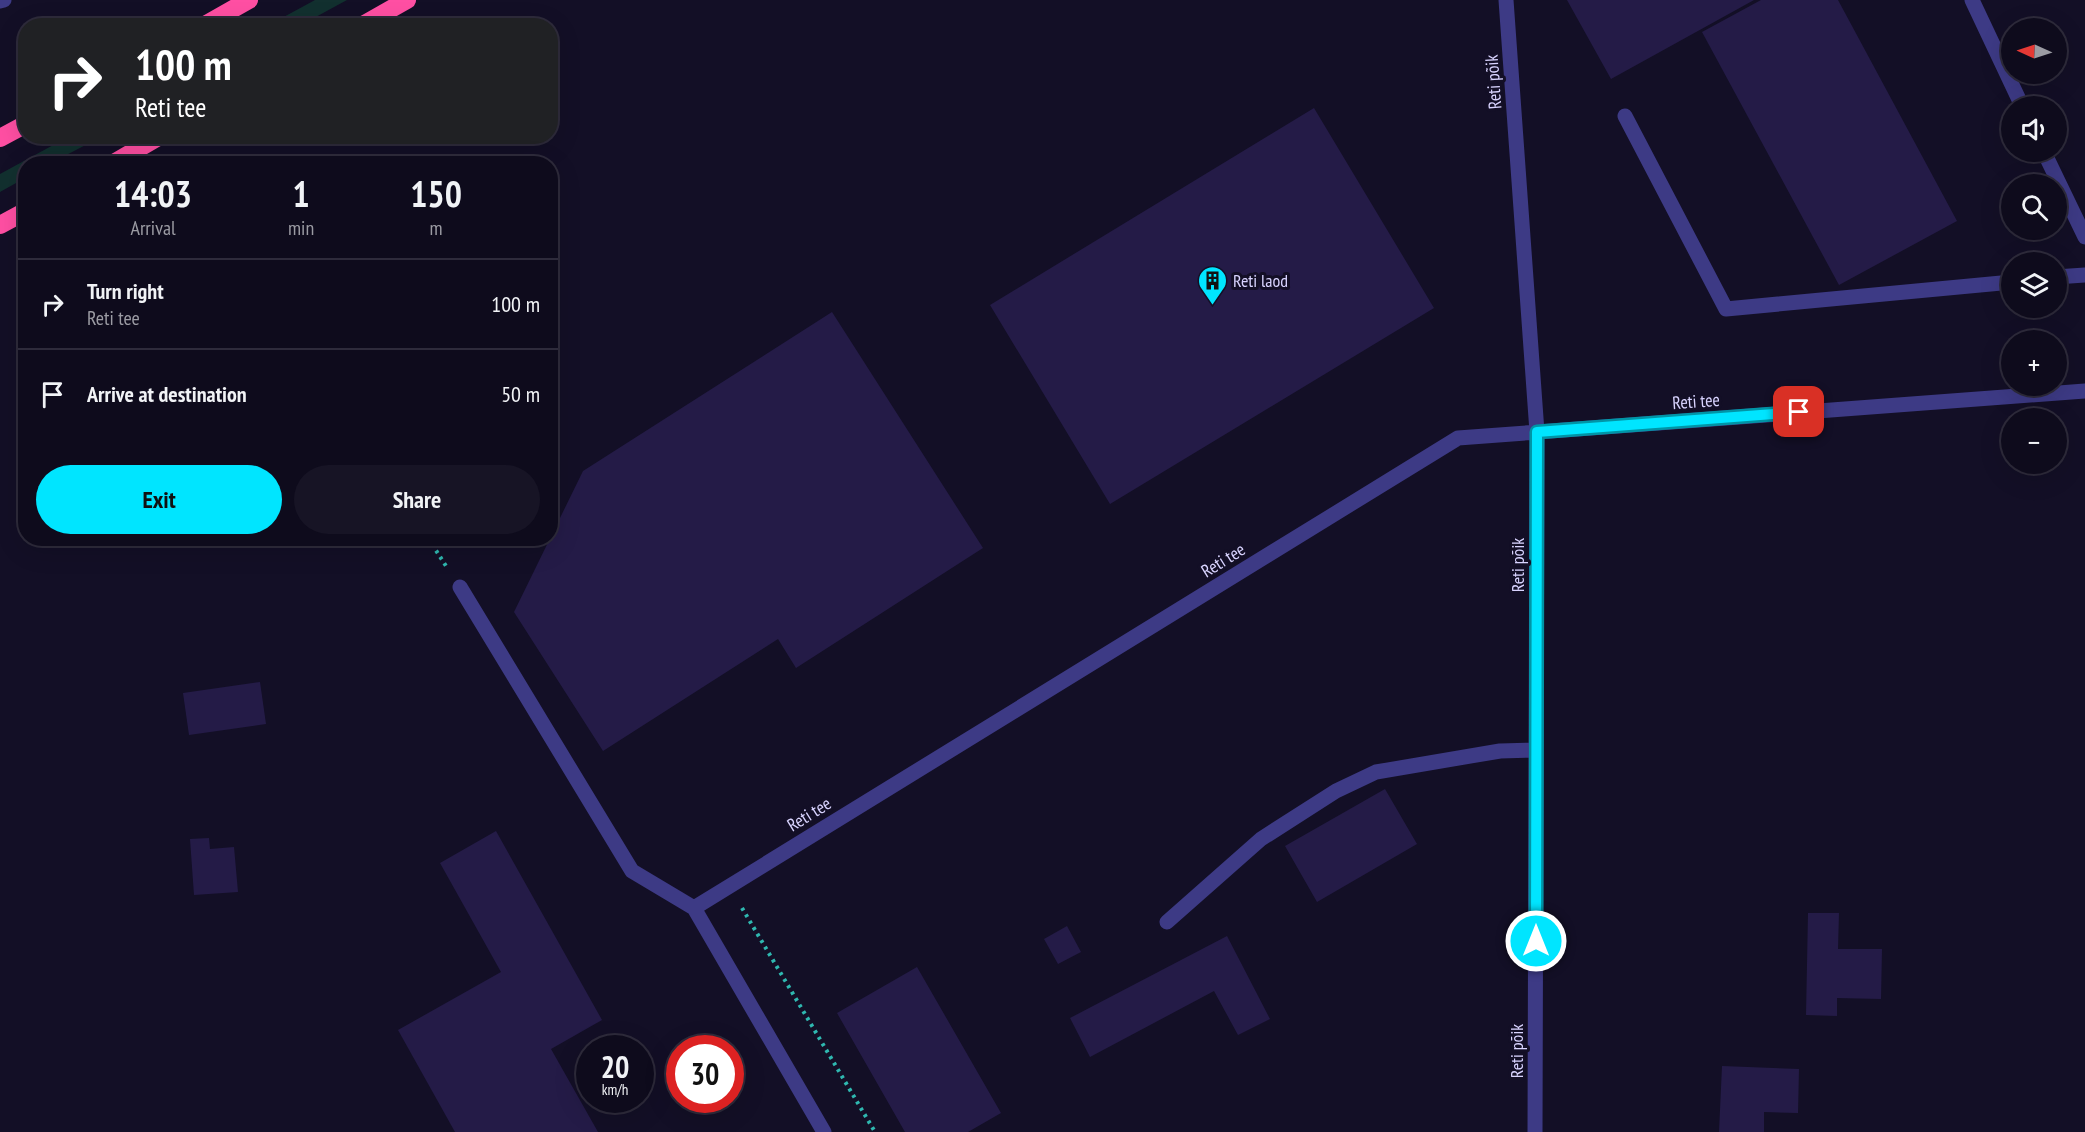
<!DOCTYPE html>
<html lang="en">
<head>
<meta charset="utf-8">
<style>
  :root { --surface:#0e0b1c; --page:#171425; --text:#f1f3f6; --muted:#9b9ba3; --line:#2e2b3b; --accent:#00e5ff }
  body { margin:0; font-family:"PT Sans Narrow",sans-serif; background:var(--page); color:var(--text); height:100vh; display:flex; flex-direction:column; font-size:22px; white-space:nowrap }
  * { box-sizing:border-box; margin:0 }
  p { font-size:20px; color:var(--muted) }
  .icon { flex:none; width:33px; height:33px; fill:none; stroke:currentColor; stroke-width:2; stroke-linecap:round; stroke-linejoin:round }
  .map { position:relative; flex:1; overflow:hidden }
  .panel { position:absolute; left:18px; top:156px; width:540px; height:390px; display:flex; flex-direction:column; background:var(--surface); border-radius:24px; box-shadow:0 6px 24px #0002,0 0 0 2px var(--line) }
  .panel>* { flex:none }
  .guide { position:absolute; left:18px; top:18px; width:540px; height:126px; border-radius:24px; box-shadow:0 6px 24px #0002,0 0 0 2px var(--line); background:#202124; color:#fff; overflow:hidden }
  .needle { width:39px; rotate:273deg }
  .fabs { position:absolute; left:2001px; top:18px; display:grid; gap:12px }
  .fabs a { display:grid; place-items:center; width:66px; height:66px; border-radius:50%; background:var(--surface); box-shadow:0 6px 24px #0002,0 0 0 2px var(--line); font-size:30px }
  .speed { position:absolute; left:576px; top:1035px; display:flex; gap:12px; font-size:30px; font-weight:700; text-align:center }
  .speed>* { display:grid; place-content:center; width:78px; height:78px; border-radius:50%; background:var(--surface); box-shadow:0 6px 24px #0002,0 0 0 2px var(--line); line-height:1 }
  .speed small { font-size:15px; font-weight:400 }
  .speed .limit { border:9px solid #d22; background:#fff; color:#111 }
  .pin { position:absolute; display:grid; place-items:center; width:51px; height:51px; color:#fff; margin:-26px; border-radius:12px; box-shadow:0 3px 9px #0006 }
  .me { position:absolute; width:66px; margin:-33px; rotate:0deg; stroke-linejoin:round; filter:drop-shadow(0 0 4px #0008) }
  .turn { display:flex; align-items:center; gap:21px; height:126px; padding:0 18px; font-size:27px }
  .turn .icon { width:78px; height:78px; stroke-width:2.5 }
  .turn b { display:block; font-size:42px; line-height:51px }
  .eta { display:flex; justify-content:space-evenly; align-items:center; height:102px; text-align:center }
  .eta b { font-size:36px; font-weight:600; line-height:42px }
  .primary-button { display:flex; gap:12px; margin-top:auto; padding:12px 18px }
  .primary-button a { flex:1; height:69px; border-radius:36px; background:var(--accent); color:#111; font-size:24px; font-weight:600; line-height:69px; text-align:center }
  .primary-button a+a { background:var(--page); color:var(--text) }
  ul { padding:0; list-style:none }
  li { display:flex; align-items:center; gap:18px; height:90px; padding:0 18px; border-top:2px solid var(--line) }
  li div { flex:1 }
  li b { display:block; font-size:22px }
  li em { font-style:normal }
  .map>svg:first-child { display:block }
  .green { fill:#12302f }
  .building { fill:#241b47 }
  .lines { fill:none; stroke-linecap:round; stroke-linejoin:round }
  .path { stroke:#2fb8b0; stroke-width:4; stroke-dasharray:3 4.5; stroke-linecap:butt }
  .minor { stroke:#3d3a85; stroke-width:15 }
  .highway { stroke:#ff4fa3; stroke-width:18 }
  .route-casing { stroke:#0095a6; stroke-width:15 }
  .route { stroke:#00e5ff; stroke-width:10 }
  .labels { text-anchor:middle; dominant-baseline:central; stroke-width:6; stroke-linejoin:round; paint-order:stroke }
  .street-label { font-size:18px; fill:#d9d4ff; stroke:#130f26 }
  .poi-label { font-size:18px; fill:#d9d4ff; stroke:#130f26; text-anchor:start }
</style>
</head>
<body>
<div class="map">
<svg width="2085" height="1132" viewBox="0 0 2085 1132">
  <rect width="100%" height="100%" fill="#130f26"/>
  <path class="green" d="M315 0H347L301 25H269Z
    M68 137H101L51 163 26 164 25 178 0 192V174Z"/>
  <path class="building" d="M1567 0H1754L1611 79Z
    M1761 0H1838L1957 221 1839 285 1702 32Z
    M1314 108 1434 308 1110 504 990 305Z
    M832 312 983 548 796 668 778 639 603 751 514 612 583 471Z
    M260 682 266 724 189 735 183 693Z
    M1385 789 1417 844 1317 902 1285 846Z
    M496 831 602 1020 551 1049 598 1132H455L398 1030 501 972 440 863Z
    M209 838 210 849 234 847 238 892 194 895 190 839Z
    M1808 913H1839L1838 949H1882L1881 999 1837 998V1016L1806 1015Z
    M1067 926 1081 952 1058 964 1044 939Z
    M1227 936 1270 1019 1238 1035 1214 991 1090 1057 1070 1018Z
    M917 967 1001 1113 968 1132H905L837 1013Z
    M1722 1066 1799 1069 1798 1113 1764 1112V1132H1719Z"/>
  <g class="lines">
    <path class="path" d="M428 538 446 566
      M742 908 875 1132"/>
    <path class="minor" d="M1506 0 1537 432 1535 1132
      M1972 0 2022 106
      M0 1 4 0
      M1625 116 1726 309 2012 282
      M2044 152 2085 237
      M2056 277 2085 275
      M460 587 632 871 694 908 824 1132
      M694 908 1458 438 2085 391
      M1167 922 1261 839 1336 791 1376 772 1500 751 1536 750"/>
    <path class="highway" d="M203 26 249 0
      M361 26 407 0
      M0 138 26 124
      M112 164 160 136
      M0 225 26 211"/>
  </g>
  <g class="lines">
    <defs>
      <path id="route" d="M1536 941 1537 432 1799 412"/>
    </defs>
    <use href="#route" class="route-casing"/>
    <use href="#route" class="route"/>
  </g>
  <defs>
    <symbol id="building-pin" viewBox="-11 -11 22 30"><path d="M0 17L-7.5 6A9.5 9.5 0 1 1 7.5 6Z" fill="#00e5ff" stroke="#130f26"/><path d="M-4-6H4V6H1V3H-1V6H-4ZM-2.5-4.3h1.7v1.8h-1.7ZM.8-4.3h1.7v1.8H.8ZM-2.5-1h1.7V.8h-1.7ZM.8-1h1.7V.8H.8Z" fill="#111"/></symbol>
  </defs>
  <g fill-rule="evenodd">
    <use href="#building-pin" x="1196" y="264" width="33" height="45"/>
  </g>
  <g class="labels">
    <g class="street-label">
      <text transform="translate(1493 82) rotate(-94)">Reti põik</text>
      <text transform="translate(1696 401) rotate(-4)">Reti tee</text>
      <text transform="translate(1223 560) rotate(-32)">Reti tee</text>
      <text transform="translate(1517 565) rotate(-90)">Reti põik</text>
      <text transform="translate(809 814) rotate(-32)">Reti tee</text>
      <text transform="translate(1516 1051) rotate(-90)">Reti põik</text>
    </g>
    <g class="poi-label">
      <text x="1233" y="280">Reti laod</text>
    </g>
  </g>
</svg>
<div class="fabs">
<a><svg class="needle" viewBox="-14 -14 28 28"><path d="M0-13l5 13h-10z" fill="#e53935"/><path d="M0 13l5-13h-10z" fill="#9b9ba3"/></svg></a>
<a><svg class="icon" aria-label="sound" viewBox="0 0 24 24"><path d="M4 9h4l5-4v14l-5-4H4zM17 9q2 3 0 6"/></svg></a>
<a><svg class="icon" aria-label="search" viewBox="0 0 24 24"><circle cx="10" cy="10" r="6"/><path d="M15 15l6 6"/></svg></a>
<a><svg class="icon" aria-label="layers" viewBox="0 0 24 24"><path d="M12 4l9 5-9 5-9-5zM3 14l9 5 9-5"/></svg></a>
<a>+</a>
<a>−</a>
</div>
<div class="speed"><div>20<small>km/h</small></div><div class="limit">30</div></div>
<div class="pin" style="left:1799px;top:412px;background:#d93025"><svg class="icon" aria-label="arrive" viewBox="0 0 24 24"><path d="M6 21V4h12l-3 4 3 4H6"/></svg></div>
<svg class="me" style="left:1536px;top:941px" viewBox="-20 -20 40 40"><circle r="17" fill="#00e5ff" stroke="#fff" stroke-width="3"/><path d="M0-11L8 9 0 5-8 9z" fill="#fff"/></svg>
<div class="guide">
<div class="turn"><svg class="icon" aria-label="right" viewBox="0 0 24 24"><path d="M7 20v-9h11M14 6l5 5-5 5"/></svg><div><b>100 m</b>Reti tee</div></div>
</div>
<section class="panel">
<div class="eta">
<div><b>14:03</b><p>Arrival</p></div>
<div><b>1</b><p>min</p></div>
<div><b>150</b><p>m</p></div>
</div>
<ul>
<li><svg class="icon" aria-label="right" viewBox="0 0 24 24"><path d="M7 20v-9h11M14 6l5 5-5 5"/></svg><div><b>Turn right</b><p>Reti tee</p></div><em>100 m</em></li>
<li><svg class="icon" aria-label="arrive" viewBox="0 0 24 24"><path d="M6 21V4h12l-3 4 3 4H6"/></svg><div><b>Arrive at destination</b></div><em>50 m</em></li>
</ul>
<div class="primary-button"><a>Exit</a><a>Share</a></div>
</section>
</div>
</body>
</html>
